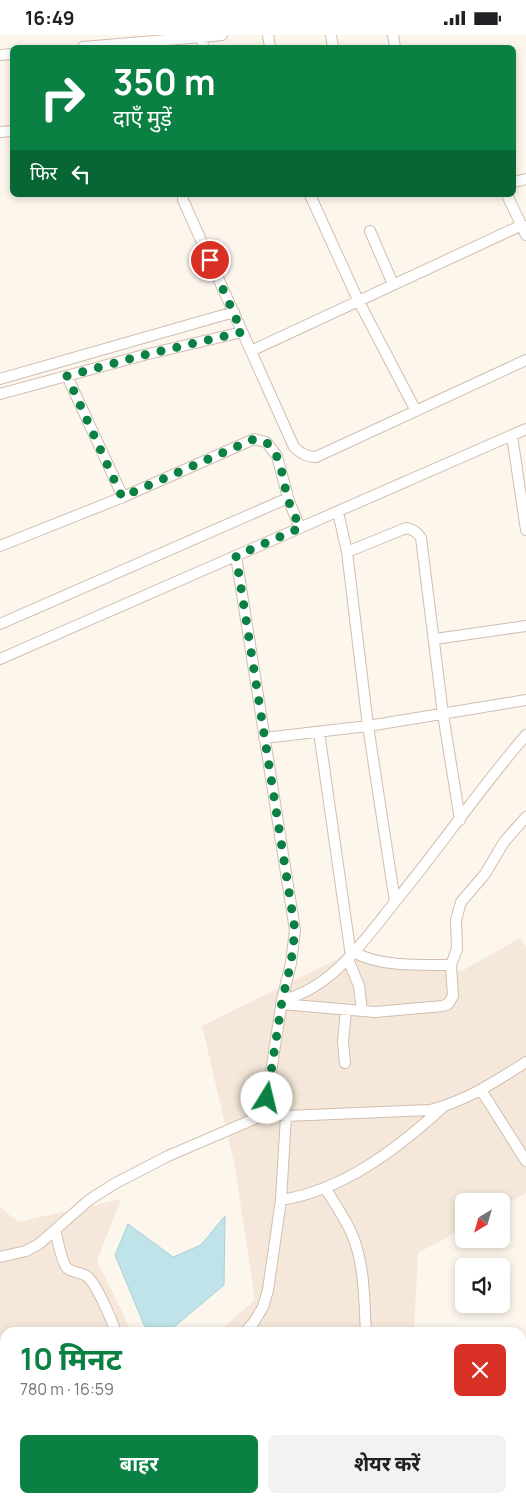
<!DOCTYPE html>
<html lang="hi">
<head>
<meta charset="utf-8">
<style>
  :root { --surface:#fff; --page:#f2f2f2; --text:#202124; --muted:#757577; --accent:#0b8043 }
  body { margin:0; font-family:Manrope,"Noto Sans Devanagari",sans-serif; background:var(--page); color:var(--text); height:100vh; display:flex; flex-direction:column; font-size:19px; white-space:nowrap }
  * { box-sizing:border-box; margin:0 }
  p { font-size:16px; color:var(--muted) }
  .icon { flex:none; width:28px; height:28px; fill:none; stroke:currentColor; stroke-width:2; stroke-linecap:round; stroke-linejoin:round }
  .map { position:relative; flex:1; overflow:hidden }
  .sheet { position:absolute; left:0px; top:1292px; width:526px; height:176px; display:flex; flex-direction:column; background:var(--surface); border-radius:15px 15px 0 0; box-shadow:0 2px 8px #0003 }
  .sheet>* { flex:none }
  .top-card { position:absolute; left:10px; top:10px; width:506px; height:152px; border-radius:8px; box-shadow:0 2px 8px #0003; background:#0b8043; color:#fff; overflow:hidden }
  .needle { width:32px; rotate:217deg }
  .tools { position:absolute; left:455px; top:1158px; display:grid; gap:10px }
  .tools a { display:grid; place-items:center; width:55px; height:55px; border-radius:8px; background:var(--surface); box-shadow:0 2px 8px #0003; font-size:25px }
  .pin { position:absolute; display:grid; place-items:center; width:42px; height:42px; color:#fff; margin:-21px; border:2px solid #fff; border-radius:50%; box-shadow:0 1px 5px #0007 }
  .me { position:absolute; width:55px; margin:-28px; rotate:9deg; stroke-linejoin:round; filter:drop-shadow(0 0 4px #0008) }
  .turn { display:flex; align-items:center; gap:18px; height:105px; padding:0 20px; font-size:22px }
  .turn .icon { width:65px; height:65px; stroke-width:2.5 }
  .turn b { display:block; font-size:35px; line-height:42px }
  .then { display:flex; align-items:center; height:48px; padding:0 20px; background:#0003; gap:10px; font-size:19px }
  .round { display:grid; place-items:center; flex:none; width:52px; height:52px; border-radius:8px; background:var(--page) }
  .head { display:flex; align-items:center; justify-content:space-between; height:85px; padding:0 20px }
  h1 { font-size:30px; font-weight:700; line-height:38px; color:var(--accent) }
  .action { display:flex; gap:10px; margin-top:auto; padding:10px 20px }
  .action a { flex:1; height:58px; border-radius:8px; background:var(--accent); color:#fff; font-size:20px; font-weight:700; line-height:58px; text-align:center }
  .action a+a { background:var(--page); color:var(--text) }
  .status { display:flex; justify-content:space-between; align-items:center; height:35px; padding:0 25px; background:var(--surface); direction:ltr }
  .status svg { height:14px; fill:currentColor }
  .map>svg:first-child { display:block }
  .residential { fill:#f5e8da }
  .water { fill:#bfe3e8; stroke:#a5d3da }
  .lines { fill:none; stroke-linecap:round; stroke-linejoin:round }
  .minor-casing { stroke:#d1beb0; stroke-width:12 }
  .minor { stroke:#fff; stroke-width:10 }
  .route { stroke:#0b8043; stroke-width:9; stroke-dasharray:0 16.2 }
</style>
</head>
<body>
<div class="status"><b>16:49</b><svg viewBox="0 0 49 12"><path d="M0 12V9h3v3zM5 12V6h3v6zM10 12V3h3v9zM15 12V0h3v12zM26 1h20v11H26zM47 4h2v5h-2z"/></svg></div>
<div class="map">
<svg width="526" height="1468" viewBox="0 0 526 1468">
  <rect width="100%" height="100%" fill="#fdf6ec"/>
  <path class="residential" d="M520 903 526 911V1158L501 1172V1166H464V1193L418 1218 414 1297H218L255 1265 235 1132 202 991 348 919 462 936Z
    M121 1164 97 1226 132 1297 5 1298V1403H0V1172L18 1187Z
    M346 1464H406V1468H353Z"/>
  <path class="water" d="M225 1181 224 1250 168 1297H147L115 1220 128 1189 173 1222 201 1210Z"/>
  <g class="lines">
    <defs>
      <path id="minor" d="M268 0 270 12
        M331 0 333 12
        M393 0 395 12
        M83 12 202 2 201 0
        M203 12 202 2 222 0
        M0 20 12 19
        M0 97 12 96
        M514 147 526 144
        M183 160V165L294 412C301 418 306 422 316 422L526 325
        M310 160 358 265 416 376
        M507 160 526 200
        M370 196 393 249
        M251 316 522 190
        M67 341 123 462
        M0 344 234 277
        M0 359 144 320 242 297
        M512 401 526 495
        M338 477 347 517 368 691 395 867
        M0 511 123 462 254 404 266 407 277 421 289 466 300 493
        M347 517 406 493C413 494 417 497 421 503L443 679 460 785
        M236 521 295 895 291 928 282 965 267 1063C269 1074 275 1079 286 1081L430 1075C466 1066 495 1047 526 1027
        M0 589 288 463
        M435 604 526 591
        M0 624 526 394
        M319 697 351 921
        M264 703 368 691 526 665
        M354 917C379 932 422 930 451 930
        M348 924 359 951 362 976
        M282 965C334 953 367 901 399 862 443 808 481 752 526 700
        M281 969 375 977 443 971 448 969 453 961 451 930 457 914 456 885 461 867 485 839 504 807 526 782
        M345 1028 343 1007 346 975
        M481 1055 526 1126
        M325 1153C334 1167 344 1182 351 1197 365 1228 364 1264 366 1298
        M281 1165C344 1155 397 1114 443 1072
        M55 1195C58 1205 61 1226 67 1233 72 1238 82 1237 88 1242 97 1251 112 1285 116 1298
        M0 1222 26 1216 39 1209 89 1165 114 1149 168 1121 273 1076
        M244 1298 254 1287 263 1272 268 1255 281 1165 286 1081
        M0 1358H5
        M329 1464 334 1468
        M401 1464 403 1468"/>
    </defs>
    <use href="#minor" class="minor-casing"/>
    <use href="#minor" class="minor"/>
  </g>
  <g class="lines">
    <path class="route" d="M210 225 242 297 144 320 67 341 122 462 254 404C281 404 282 445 288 464 291 474 296 483 300 493L236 521 295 895 291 928 282 966 267 1063"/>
  </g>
</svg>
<div class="tools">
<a><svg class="needle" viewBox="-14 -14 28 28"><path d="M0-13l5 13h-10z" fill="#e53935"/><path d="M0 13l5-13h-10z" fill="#757577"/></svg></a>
<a><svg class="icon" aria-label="sound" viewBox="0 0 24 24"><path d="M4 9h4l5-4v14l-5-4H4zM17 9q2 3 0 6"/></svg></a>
</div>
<div class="pin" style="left:210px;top:225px;background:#d93025"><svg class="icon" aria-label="arrive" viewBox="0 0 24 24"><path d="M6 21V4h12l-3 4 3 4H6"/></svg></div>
<svg class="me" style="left:267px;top:1063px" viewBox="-20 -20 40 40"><circle r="19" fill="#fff"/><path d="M0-13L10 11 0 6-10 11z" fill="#0b8043"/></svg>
<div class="top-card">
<div class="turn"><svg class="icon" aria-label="right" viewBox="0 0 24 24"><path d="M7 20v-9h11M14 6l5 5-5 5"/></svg><div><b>350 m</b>दाएँ मुड़ें</div></div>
<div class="then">फिर<svg class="icon" aria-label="left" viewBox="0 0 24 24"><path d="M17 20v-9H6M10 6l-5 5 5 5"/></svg></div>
</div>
<section class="sheet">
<div class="head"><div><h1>10 मिनट</h1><p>780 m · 16:59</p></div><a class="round" style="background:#d93025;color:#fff"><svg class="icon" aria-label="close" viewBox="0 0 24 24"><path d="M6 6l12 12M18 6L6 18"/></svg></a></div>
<div class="action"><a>बाहर</a><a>शेयर करें</a></div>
</section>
</div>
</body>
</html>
